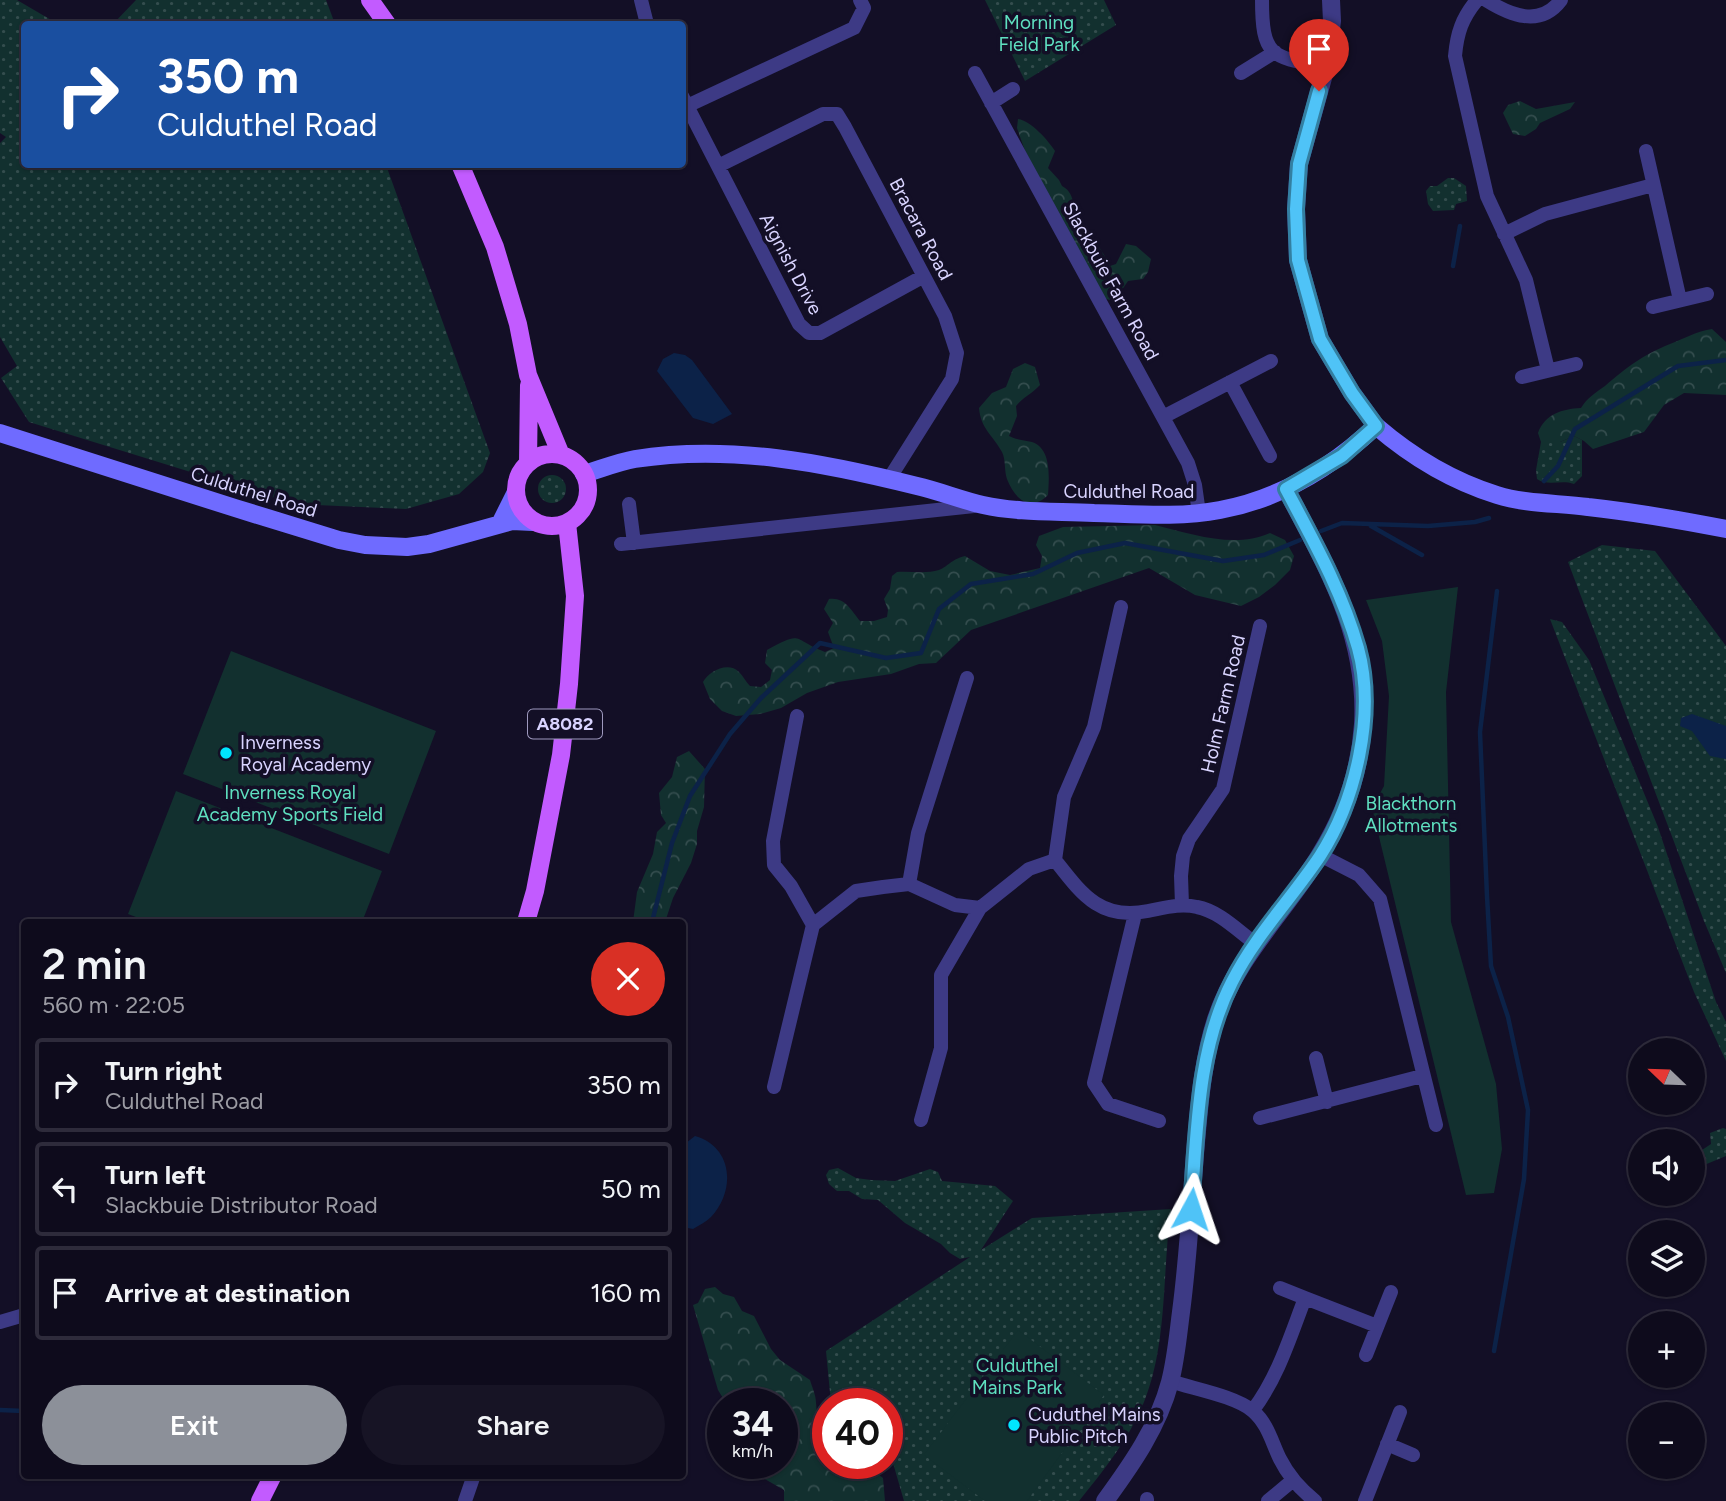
<!DOCTYPE html>
<html lang="en">
<head>
<meta charset="utf-8">
<style>
  :root { --surface:#0e0b1c; --page:#171425; --text:#f1f3f6; --muted:#9b9ba3; --line:#2e2b3b; --accent:#8c9099 }
  body { margin:0; font-family:Figtree,sans-serif; background:var(--page); color:var(--text); height:100vh; display:flex; flex-direction:column; font-size:26px; white-space:nowrap }
  * { box-sizing:border-box; margin:0 }
  p { font-size:23px; color:var(--muted) }
  .icon { flex:none; width:38px; height:38px; fill:none; stroke:currentColor; stroke-width:2; stroke-linecap:round; stroke-linejoin:round }
  .map { position:relative; flex:1; overflow:hidden }
  .sheet { position:absolute; left:21px; top:919px; width:665px; height:560px; display:flex; flex-direction:column; background:var(--surface); border-radius:7px; box-shadow:0 2px 5px #0004,0 0 0 2px var(--line) }
  .sheet>* { flex:none }
  .hud { position:absolute; left:21px; top:21px; width:665px; height:147px; border-radius:7px; box-shadow:0 2px 5px #0004,0 0 0 2px var(--line); background:#1a4fa0; color:#fff; overflow:hidden }
  .needle { width:46px; rotate:293deg }
  .controls { position:absolute; left:1628px; top:1038px; display:grid; gap:14px }
  .controls a { display:grid; place-items:center; width:77px; height:77px; border-radius:50%; background:var(--surface); box-shadow:0 2px 5px #0004,0 0 0 2px var(--line); font-size:35px }
  .speed { position:absolute; left:707px; top:1388px; display:flex; gap:14px; font-size:35px; font-weight:700; text-align:center }
  .speed>* { display:grid; place-content:center; width:91px; height:91px; border-radius:50%; background:var(--surface); box-shadow:0 2px 5px #0004,0 0 0 2px var(--line); line-height:1 }
  .speed small { font-size:18px; font-weight:400 }
  .speed .limit { border:10px solid #d22; background:#fff; color:#111 }
  .pin { position:absolute; display:grid; place-items:center; width:60px; height:60px; color:#fff; margin:-72px -30px; border-radius:50% 50% 50% 0; rotate:-45deg; box-shadow:0 0 7px #0007 }
  .pin .icon { rotate:45deg }
  .me { position:absolute; width:77px; margin:-38px; rotate:5deg; stroke-linejoin:round; filter:drop-shadow(0 0 5px #0008) }
  .turn { display:flex; align-items:center; gap:24px; height:147px; padding:0 21px; font-size:32px }
  .turn .icon { width:91px; height:91px; stroke-width:2.5 }
  .turn b { display:block; font-size:49px; line-height:60px }
  .round { display:grid; place-items:center; flex:none; width:74px; height:74px; border-radius:37px; background:var(--page) }
  .overview { display:flex; align-items:center; justify-content:space-between; height:119px; padding:0 21px }
  h1 { font-size:42px; font-weight:600; line-height:52px }
  .action { display:flex; gap:14px; margin-top:auto; padding:14px 21px }
  .action a { flex:1; height:80px; border-radius:42px; background:var(--accent); color:#fff; font-size:28px; font-weight:600; line-height:80px; text-align:center }
  .action a+a { background:var(--page); color:var(--text) }
  ul { padding:0; list-style:none }
  li { display:flex; align-items:center; gap:21px; height:94px; margin:0 14px 10px; padding:0 7px; border:4px solid var(--line); border-radius:7px }
  li div { flex:1 }
  li b { display:block; font-size:26px }
  li em { font-style:normal }
  .map>svg:first-child { display:block }
  .grass { fill:url(#grass-dots) }
  .forest { fill:url(#forest-crowns) }
  .garden { fill:#12302f }
  .water { fill:#0c2248 }
  .lines { fill:none; stroke-linecap:round; stroke-linejoin:round }
  .stream { stroke:#0c2248; stroke-width:4.5 }
  .minor { stroke:#3d3a85; stroke-width:14 }
  .tertiary { stroke:#3d3a85; stroke-width:18 }
  .secondary { stroke:#6f6bff; stroke-width:18 }
  .primary { stroke:#c25bff; stroke-width:18 }
  .route-casing { stroke:#337fa1; stroke-width:18 }
  .route { stroke:#4fc3f7; stroke-width:12 }
  .poi-dot { fill:#00e5ff; stroke:#130f26; stroke-width:2.5 }
  .labels { text-anchor:middle; dominant-baseline:central; stroke-width:7; stroke-linejoin:round; paint-order:stroke }
  .shield { fill:#130f26; stroke:#9e99be; stroke-width:2 }
  .shield-label { font-size:18px; font-weight:bold; fill:#d9d4ff }
  .park-label { font-size:19px; fill:#5fe0c0; stroke:#130f26 }
  .street-label { font-size:19px; fill:#d9d4ff; stroke:#130f26 }
  .poi-label { font-size:19px; fill:#d9d4ff; stroke:#130f26; text-anchor:start }
</style>
</head>
<body>
<div class="map">
<svg width="1726" height="1501" viewBox="0 0 1726 1501">
  <defs>
    <pattern id="grass-dots" width="8" height="8" patternUnits="userSpaceOnUse" patternTransform="scale(1.75)"><rect width="8" height="8" fill="#12302f"/><path d="M2 2h.1M6 6h.1" fill="none" stroke="#344d4e" stroke-width="1.8" stroke-linecap="round"/></pattern>
    <pattern id="forest-crowns" width="20" height="18" patternUnits="userSpaceOnUse" patternTransform="scale(1.75)"><rect width="20" height="18" fill="#12302f"/><path d="M2 6a3 3 0 1 1 6 0M12 15a3 3 0 1 1 6 0" fill="none" stroke="#344d4e"/></pattern>
  </defs>
  <rect width="100%" height="100%" fill="#130f26"/>
  <path class="grass" d="M0 0H17L58 24H24V164L386 165 490 453 483 472 459 494 406 509 294 504 29 422 1 378 17 366 0 337V143L6 137 0 133Z
    M136 0H326L335 24H113Z
    M985 0H1104L1116 25 1025 81Z
    M1448 178H1454L1466 186 1467 201 1456 204 1454 210 1433 211 1428 204 1426 191 1430 186H1437Z
    M1574 436 1582 440V476L1574 484C1561 479 1549 487 1537 479L1536 470 1541 442H1560Z
    M538 489a14 14 0 1 1 28 0a14 14 0 1 1-28 0Z
    M1602 545 1655 551 1726 646V973L1704 921 1568 562Z
    M1550 619 1562 622 1589 660 1658 827 1716 1002 1726 1022V1061L1694 992Z
    M1723 1128 1726 1129V1156L1692 1170V1148L1702 1150 1711 1144 1710 1133Z
    M838 1168 856 1178 871 1180 895 1181 930 1169 938 1172 942 1181 995 1186 1013 1201 981 1250 1032 1218 1171 1209C1162 1272 1168 1342 1144 1402 1129 1439 1104 1470 1079 1501H904L893 1463 887 1459V1404L831 1403 826 1351 970 1257 960 1259 950 1253 941 1244 905 1223 878 1200 862 1199 849 1191H837L829 1184 826 1175 829 1170Z"/>
  <path class="forest" d="M1520 101 1536 109 1575 102 1570 109 1540 123 1536 129 1525 136 1513 134 1503 113 1508 105Z
    M1018 119C1031 121 1048 140 1055 151L1048 168 1059 180 1062 186C1078 194 1071 214 1080 227 1083 231 1089 234 1093 238 1096 242 1109 262 1110 266L1116 264 1126 244 1136 246 1151 259 1148 272 1143 279 1128 281 1117 297 1110 300 1096 296 1024 148 1017 128Z
    M1712 329 1726 342V395L1684 393 1664 405 1644 432 1593 449 1584 441 1574 436 1560 442H1541L1538 433C1545 414 1562 409 1581 408 1587 398 1595 393 1605 386 1627 367 1643 355 1670 344 1686 338 1694 332 1712 329Z
    M1025 363 1035 367 1040 385C1032 394 1023 397 1016 406L1017 416 1009 436C1017 440 1024 440 1032 442 1052 449 1049 478 1048 495 1030 513 1015 499 1007 479 1004 470 1006 460 1002 452 992 434 981 429 979 408L992 393 1006 387 1013 369Z
    M1155 525C1192 534 1234 549 1270 533L1285 540 1294 556 1290 570 1275 585 1259 597 1241 606 1195 595 1149 568 971 630 936 663 919 664 891 674 838 682 807 693 781 708 760 714 736 716 722 711 710 699 703 682C709 671 728 661 739 672 743 676 746 682 750 686L761 687 770 680 772 670 765 663 767 650C804 630 791 639 825 652L834 648 828 632 833 623 824 609 829 599C845 597 851 610 860 621H874L887 617 888 610 884 599 890 589 892 576 897 572C910 571 927 574 939 570 949 566 950 560 965 556L990 571 1010 575 1040 568 1042 556 1036 545 1039 536 1063 527Z
    M689 751 705 769 704 807 697 831V844L691 863 673 898 665 922H633L637 892 653 854 657 832 666 823 661 815 659 793 672 777 677 757Z
    M715 1287 723 1294 734 1297 742 1311 754 1316 771 1349 780 1360 810 1380C812 1387 816 1395 816 1403 818 1421 814 1426 828 1440V1463H864L883 1478 885 1501H784V1490L763 1478 748 1463H782V1404L726 1403 718 1390 693 1305 698 1303 705 1289Z"/>
  <path class="garden" d="M1458 587 1446 692 1451 922 1496 1084 1502 1149 1494 1193 1466 1195 1372 808 1384 786 1389 696 1382 641 1366 600Z
    M231 651 436 731 389 854 183 774Z
    M176 791 382 871 362 922H149L128 914Z
    M1018 1330 1104 1395 1027 1501H985L924 1455Z"/>
  <path class="water" d="M674 353 685 355 692 360 732 414 713 424 693 418 657 371 663 359Z
    M1692 714 1726 726V759L1710 756 1692 731 1680 726 1681 718Z
    M695 1136C733 1147 736 1190 711 1217 706 1222 699 1225 693 1229L683 1227 682 1146Z"/>
  <g class="lines">
    <path class="stream" d="M1453 266 1460 226
      M1544 481 1558 466 1575 429 1678 366 1726 360
      M1371 526 1422 555
      M1321 531 1342 523 1428 526 1475 522 1489 518
      M652 922 672 843 690 796 730 734 761 698 820 643 886 658 921 653 939 609 971 584 1033 574 1077 553 1125 543 1223 561 1264 555 1300 540
      M1494 1351 1524 1179 1528 1110 1508 1017 1491 966 1487 896 1480 732 1497 591
      M0 1410 24 1411"/>
    <path class="minor" d="M641 0 647 24
      M1262 0C1262 58 1272 57 1326 67
      M1477 0C1462 18 1457 33 1455 56L1487 196 1526 280 1548 370
      M1486 0C1510 15 1540 28 1561 0
      M975 73 1188 463 1195 485 1199 513
      M1241 73 1275 52
      M682 96 799 324 809 333H820L924 276
      M991 103 1013 89
      M687 106 854 28 864 8 860 0
      M1646 151 1680 300
      M718 166 823 114H837L845 127 945 316 957 353 952 379 889 479
      M1504 234 1545 214 1653 185
      M1653 307 1707 294
      M1522 377 1576 364
      M1230 382 1270 456
      M1163 417 1271 361
      M629 504 634 543
      M621 544 974 506
      M1121 607 1094 727 1064 797 1055 860C1081 893 1100 921 1148 911 1164 908 1180 903 1197 907 1219 911 1238 931 1256 944
      M797 716 773 841 774 865 791 886 813 925
      M1320 855 1359 875 1380 899 1436 1125
      M909 884 918 833 967 678
      M1182 905 1181 876 1183 856 1189 839 1223 789 1260 626
      M1135 914 1094 1083 1108 1104 1159 1121
      M1316 1058 1327 1102
      M774 1087 813 925 856 891 883 887 909 884 955 905 980 908 1029 869 1055 860
      M1260 1118 1422 1076
      M921 1120 941 1048V975L980 908
      M1280 1288 1305 1298
      M0 1322 24 1315
      M1366 1355 1391 1292
      M1170 1381C1194 1389 1235 1396 1253 1411 1268 1424 1272 1443 1280 1459 1289 1477 1300 1489 1315 1501
      M1253 1410C1278 1377 1290 1337 1305 1298L1377 1326
      M1387 1444 1413 1455
      M1147 1499V1501
      M465 1501 474 1475
      M1268 1501 1292 1481
      M1365 1501 1400 1412"/>
    <path class="tertiary" d="M1331 0 1332 21 1326 67 1299 164 1296 209 1298 260 1320 339 1352 393 1376 426
      M1105 1501C1132 1464 1158 1427 1170 1382 1176 1359 1178 1335 1181 1312 1188 1259 1191 1206 1195 1154 1199 1109 1202 1062 1216 1019 1237 955 1288 909 1321 853 1345 814 1360 770 1363 724 1368 634 1326 566 1286 489"/>
    <path class="secondary" d="M0 433 235 508 339 540 365 545 407 547 429 544 512 521 533 522
      M584 474C601 469 618 462 635 459 730 444 825 463 917 486 939 491 961 500 983 505 1019 513 1057 511 1094 513 1135 514 1179 518 1220 510 1280 499 1332 467 1376 426 1412 457 1452 481 1497 495 1526 504 1558 503 1588 507 1634 512 1680 520 1726 529
      M500 524 516 492"/>
    <path class="primary" d="M370 0 387 24
      M460 164 495 247 518 324 528 375 561 455
      M516 490a36 36 0 1 1 72 0a36 36 0 1 1-72 0Z
      M528 463 529 385
      M526 922 535 891 561 755 569 684 575 596 567 523
      M260 1501 273 1475"/>
  </g>
  <g class="lines">
    <defs>
      <path id="route" d="M1191 1209C1197 1133 1197 1050 1232 982 1255 936 1292 898 1320 856 1356 800 1376 713 1358 648 1342 591 1313 540 1286 489L1342 456 1376 426 1352 393 1320 339 1298 260 1296 209 1299 164 1319 91"/>
    </defs>
    <use href="#route" class="route-casing"/>
    <use href="#route" class="route"/>
  </g>
  <g class="poi-dot">
    <circle cx="226" cy="753" r="7"/>
    <circle cx="1014" cy="1425" r="7"/>
  </g>
  <g class="labels">
    <rect class="shield" x="528" y="709.5" width="74" height="29" rx="5"/>
    <g class="shield-label">
      <text x="565" y="724">A8082</text>
    </g>
    <g class="park-label">
      <text x="1039" y="22">Morning<tspan x="1039" dy="22">Field Park</tspan></text>
      <text x="290" y="792">Inverness Royal<tspan x="290" dy="22">Academy Sports Field</tspan></text>
      <text x="1411" y="803">Blackthorn<tspan x="1411" dy="22">Allotments</tspan></text>
      <text x="1017" y="1365">Culduthel<tspan x="1017" dy="22">Mains Park</tspan></text>
    </g>
    <g class="street-label">
      <text transform="translate(921 229) rotate(62)">Bracara Road</text>
      <text transform="translate(791 264) rotate(62)">Aignish Drive</text>
      <text transform="translate(1111 281) rotate(61)">Slackbuie Farm Road</text>
      <text x="1129" y="491">Culduthel Road</text>
      <text transform="translate(254 492) rotate(17)">Culduthel Road</text>
      <text transform="translate(1223 704) rotate(-77)">Holm Farm Road</text>
    </g>
    <g class="poi-label">
      <text x="240" y="742">Inverness<tspan x="240" dy="22">Royal Academy</tspan></text>
      <text x="1028" y="1414">Cuduthel Mains<tspan x="1028" dy="22">Public Pitch</tspan></text>
    </g>
  </g>
</svg>
<div class="controls">
<a><svg class="needle" viewBox="-14 -14 28 28"><path d="M0-13l5 13h-10z" fill="#e53935"/><path d="M0 13l5-13h-10z" fill="#9b9ba3"/></svg></a>
<a><svg class="icon" aria-label="sound" viewBox="0 0 24 24"><path d="M4 9h4l5-4v14l-5-4H4zM17 9q2 3 0 6"/></svg></a>
<a><svg class="icon" aria-label="layers" viewBox="0 0 24 24"><path d="M12 4l9 5-9 5-9-5zM3 14l9 5 9-5"/></svg></a>
<a>+</a>
<a>−</a>
</div>
<div class="speed"><div>34<small>km/h</small></div><div class="limit">40</div></div>
<div class="pin" style="left:1319px;top:91px;background:#d93025"><svg class="icon" aria-label="arrive" viewBox="0 0 24 24"><path d="M6 21V4h12l-3 4 3 4H6"/></svg></div>
<svg class="me" style="left:1191px;top:1209px" viewBox="-20 -20 40 40"><path d="M0-17L14 15 0 8-14 15z" fill="#4fc3f7" stroke="#fff" stroke-width="4"/></svg>
<div class="hud">
<div class="turn"><svg class="icon" aria-label="right" viewBox="0 0 24 24"><path d="M7 20v-9h11M14 6l5 5-5 5"/></svg><div><b>350 m</b>Culduthel Road</div></div>
</div>
<section class="sheet">
<div class="overview"><div><h1>2 min</h1><p>560 m · 22:05</p></div><a class="round" style="background:#d93025;color:#fff"><svg class="icon" aria-label="close" viewBox="0 0 24 24"><path d="M6 6l12 12M18 6L6 18"/></svg></a></div>
<ul>
<li><svg class="icon" aria-label="right" viewBox="0 0 24 24"><path d="M7 20v-9h11M14 6l5 5-5 5"/></svg><div><b>Turn right</b><p>Culduthel Road</p></div><em>350 m</em></li>
<li><svg class="icon" aria-label="left" viewBox="0 0 24 24"><path d="M17 20v-9H6M10 6l-5 5 5 5"/></svg><div><b>Turn left</b><p>Slackbuie Distributor Road</p></div><em>50 m</em></li>
<li><svg class="icon" aria-label="arrive" viewBox="0 0 24 24"><path d="M6 21V4h12l-3 4 3 4H6"/></svg><div><b>Arrive at destination</b></div><em>160 m</em></li>
</ul>
<div class="action"><a>Exit</a><a>Share</a></div>
</section>
</div>
</body>
</html>
